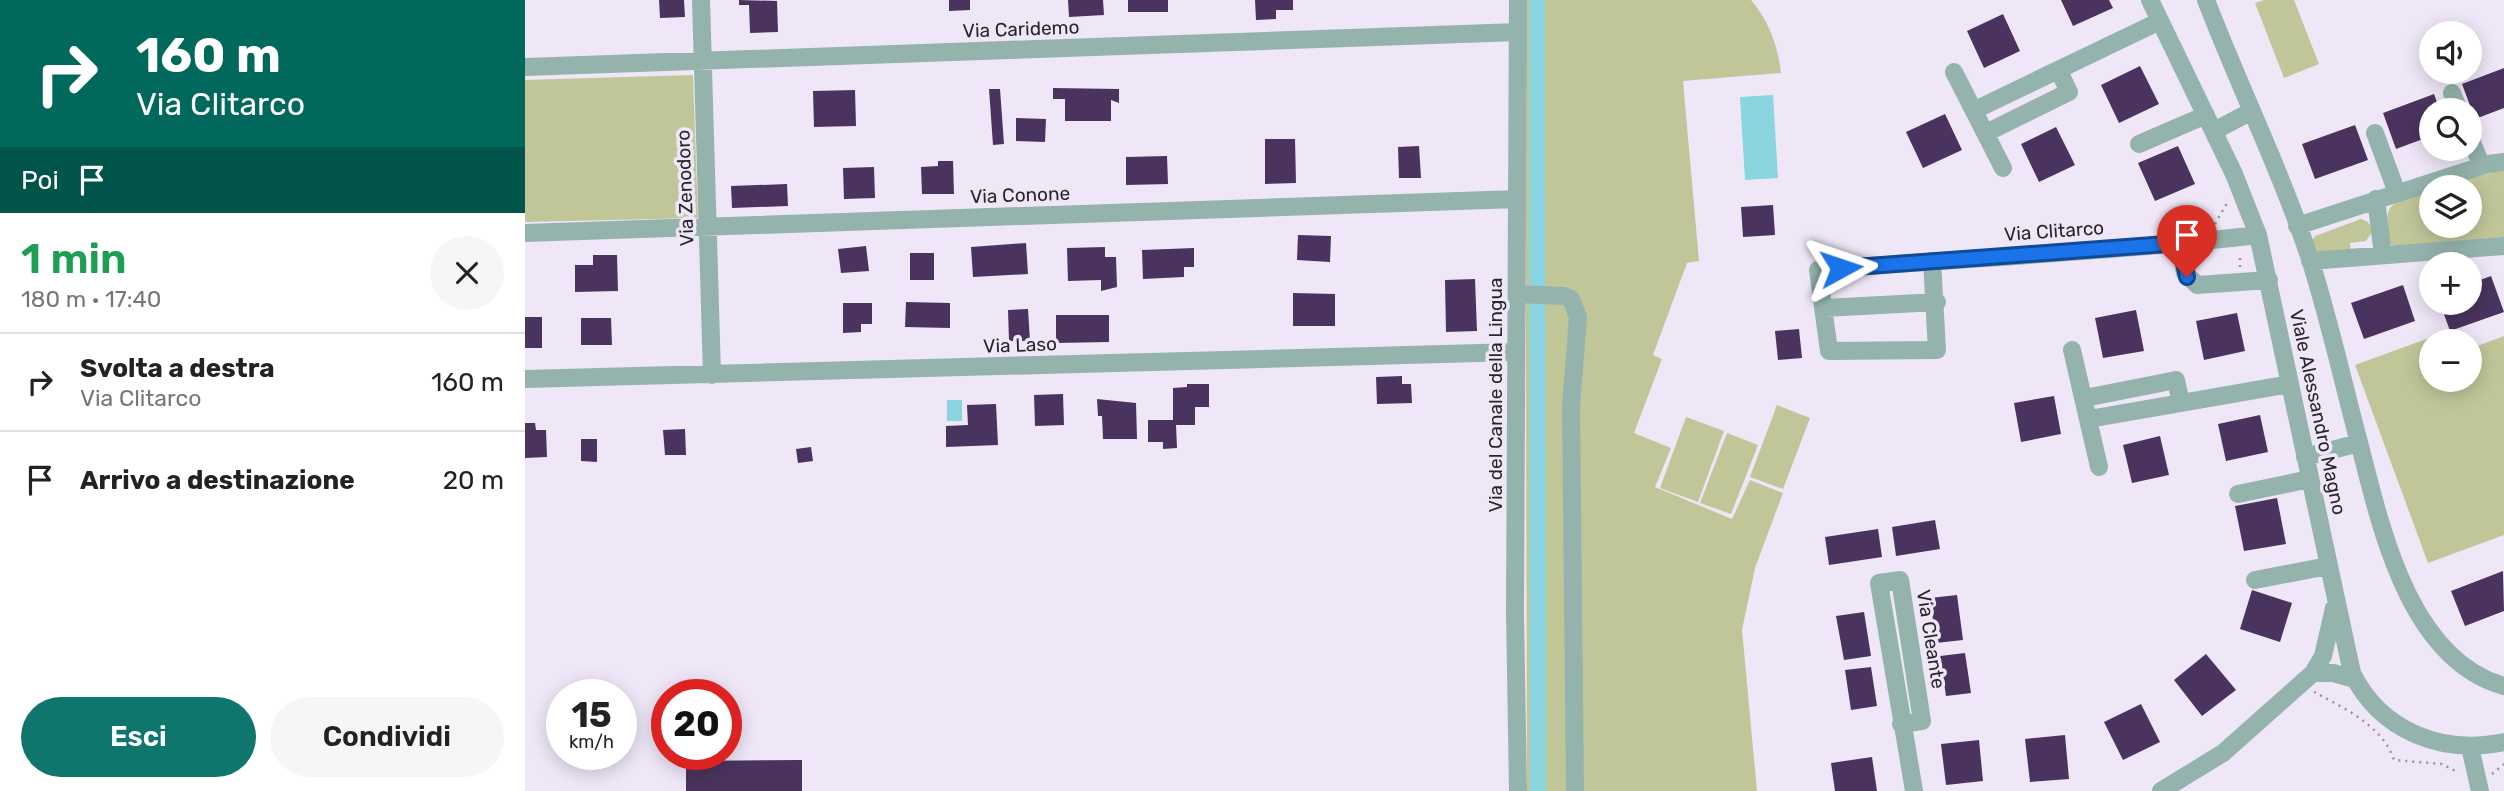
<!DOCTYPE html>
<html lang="it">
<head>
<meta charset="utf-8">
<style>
  :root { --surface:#fff; --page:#f6f6f6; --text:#222; --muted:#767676; --line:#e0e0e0; --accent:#0f766e }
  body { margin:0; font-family:Rubik,sans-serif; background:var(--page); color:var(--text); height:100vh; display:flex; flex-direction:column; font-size:26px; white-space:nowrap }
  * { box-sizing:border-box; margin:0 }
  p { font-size:23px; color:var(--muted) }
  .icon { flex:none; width:38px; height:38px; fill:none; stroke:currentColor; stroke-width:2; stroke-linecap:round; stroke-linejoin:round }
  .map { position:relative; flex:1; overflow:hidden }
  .drawer { display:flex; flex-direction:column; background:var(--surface); width:525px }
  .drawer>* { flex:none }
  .banner { background:#00695c; color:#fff; overflow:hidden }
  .controls { position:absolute; left:1894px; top:21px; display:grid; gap:14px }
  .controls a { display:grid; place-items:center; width:63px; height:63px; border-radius:50%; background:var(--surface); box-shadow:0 4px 18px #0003; font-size:35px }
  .speed { position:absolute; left:21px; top:679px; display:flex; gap:14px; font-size:35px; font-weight:700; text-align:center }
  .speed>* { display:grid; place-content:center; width:91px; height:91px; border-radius:50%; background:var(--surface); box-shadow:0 4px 18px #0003; line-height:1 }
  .speed small { font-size:18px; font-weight:400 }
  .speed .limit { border:10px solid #d22; background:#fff; color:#111 }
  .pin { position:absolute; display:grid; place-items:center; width:60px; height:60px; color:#fff; margin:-72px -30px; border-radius:50% 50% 50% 0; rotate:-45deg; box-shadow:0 0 7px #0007 }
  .pin .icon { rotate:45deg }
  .me { position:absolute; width:77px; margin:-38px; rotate:85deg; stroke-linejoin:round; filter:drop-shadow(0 0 5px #0008) }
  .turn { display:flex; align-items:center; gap:24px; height:147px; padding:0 21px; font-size:32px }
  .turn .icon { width:91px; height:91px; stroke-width:2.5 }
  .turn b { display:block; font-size:49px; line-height:60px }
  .then { display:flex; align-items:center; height:66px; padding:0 21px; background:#0003; gap:14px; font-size:26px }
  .round { display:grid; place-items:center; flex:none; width:74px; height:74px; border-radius:37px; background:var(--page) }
  .overview { display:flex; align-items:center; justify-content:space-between; height:119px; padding:0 21px }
  h1 { font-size:42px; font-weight:600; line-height:52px; color:#1e9e55 }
  .cta { display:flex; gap:14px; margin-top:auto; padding:14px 21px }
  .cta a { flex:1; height:80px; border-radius:42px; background:var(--accent); color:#fff; font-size:28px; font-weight:600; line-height:80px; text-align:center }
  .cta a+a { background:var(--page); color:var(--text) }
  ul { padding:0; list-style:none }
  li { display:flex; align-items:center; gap:21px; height:98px; padding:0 21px; border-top:2px solid var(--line) }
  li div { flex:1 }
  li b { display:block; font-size:26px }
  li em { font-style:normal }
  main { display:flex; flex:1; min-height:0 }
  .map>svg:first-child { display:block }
  .green { fill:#c1c699 }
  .water { fill:#8ad5df }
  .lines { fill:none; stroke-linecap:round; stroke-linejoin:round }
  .canal { stroke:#8ad5df; stroke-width:16 }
  .building { fill:#4a345f }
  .path { stroke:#98929f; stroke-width:2.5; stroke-dasharray:2 5; stroke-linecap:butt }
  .minor { stroke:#95b3ad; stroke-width:18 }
  .route-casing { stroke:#114b97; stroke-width:18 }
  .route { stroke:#1a73e8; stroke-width:12 }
  .labels { text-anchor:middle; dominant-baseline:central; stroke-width:7; stroke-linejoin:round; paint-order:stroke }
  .street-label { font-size:19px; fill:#28262c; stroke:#efe7f8 }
</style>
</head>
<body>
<main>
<section class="drawer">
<div class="banner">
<div class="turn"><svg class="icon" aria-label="right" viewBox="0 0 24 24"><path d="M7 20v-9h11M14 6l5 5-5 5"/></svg><div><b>160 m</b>Via Clitarco</div></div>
<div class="then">Poi<svg class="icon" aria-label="arrive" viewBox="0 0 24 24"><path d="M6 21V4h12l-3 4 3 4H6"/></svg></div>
</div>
<div class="overview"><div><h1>1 min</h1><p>180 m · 17:40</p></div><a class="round"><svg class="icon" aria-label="close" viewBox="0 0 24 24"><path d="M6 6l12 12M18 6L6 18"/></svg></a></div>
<ul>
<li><svg class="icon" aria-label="right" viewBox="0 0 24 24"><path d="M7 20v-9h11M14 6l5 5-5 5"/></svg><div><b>Svolta a destra</b><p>Via Clitarco</p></div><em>160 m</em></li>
<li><svg class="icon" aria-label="arrive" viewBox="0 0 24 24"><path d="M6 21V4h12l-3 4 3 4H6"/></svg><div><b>Arrivo a destinazione</b></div><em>20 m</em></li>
</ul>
<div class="cta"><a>Esci</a><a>Condividi</a></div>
</section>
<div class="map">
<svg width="1979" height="791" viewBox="0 0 1979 791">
  <rect width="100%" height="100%" fill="#efe7f8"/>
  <path class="green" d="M1000 0H1226C1244 21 1253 46 1256 73L1158 81 1174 261 1162 263 1128 355 1137 359 1109 433 1146 448 1130 487 1207 519 1225 480 1258 493 1230 568 1217 630 1232 791H1002Z
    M1739 0H1769L1794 64 1759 78 1730 3Z
    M168 75 173 218 0 222V80Z
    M1979 169V237L1871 247 1865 244C1858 197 1864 207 1906 191V226H1944V187H1916Z
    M1836 219 1843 222 1848 231 1841 241 1825 243 1826 252 1791 255 1787 241 1790 236Z
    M1915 334 1917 341H1906V380H1944V349L1979 336V535L1903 563 1830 365Z
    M1252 405 1285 418 1258 489 1225 477Z
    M1161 417 1199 431 1173 502 1135 488Z
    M1202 433 1233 445 1206 514 1175 503Z"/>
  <path class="water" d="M1248 95 1253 178 1220 180 1215 97Z
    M422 400H437V421H422Z"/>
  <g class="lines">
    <path class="canal" d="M1012 0 1013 791"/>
  </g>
  <path class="building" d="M134 0H159L160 17 135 18Z
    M214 0 252 1 253 32 225 33 224 5H214Z
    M424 0H445V10L424 11Z
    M543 0H578L579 15 544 17Z
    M603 0H643V12H603Z
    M730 0H768V10H751V19L731 20Z
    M1536 0H1584L1588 8 1548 26Z
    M1478 14 1495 51 1459 68 1442 31Z
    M1615 66 1634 104 1594 123 1576 85Z
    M1979 68V108L1950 119 1937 84Z
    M528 88 594 89V103L586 100V121H540V99H528Z
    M464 89H475L479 144 468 145Z
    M330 90 331 126 289 127 288 91Z
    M1909 94 1915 110H1906V136L1871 149 1858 113Z
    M1420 114 1437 150 1398 168 1381 132Z
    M491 118 521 119 520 142 491 141Z
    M1830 125 1843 160 1790 179 1777 144Z
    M1531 127 1550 165 1514 182 1496 144Z
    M740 139H770L771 183 740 184Z
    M894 146 896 178H874L873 147Z
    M1653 146 1670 184 1630 201 1613 163Z
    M642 156 643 184 601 185V157Z
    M413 161H428L429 194H397L396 167 413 166Z
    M349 167 350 198 319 199 318 168Z
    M262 184 263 206 207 208 206 186Z
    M1248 205 1250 235 1218 237 1216 207Z
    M773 235 806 236 805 262 772 260Z
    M501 243 503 274 448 277 446 247Z
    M341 246 344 271 316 273 313 249Z
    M580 247V257H591L592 287 576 291V280L543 281 542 248Z
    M669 248V267H659V277L618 279 617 250Z
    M385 253H409V280H385Z
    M68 255H92L93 291 50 292V265H68Z
    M1966 276 1979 312 1925 331 1915 303H1944V284Z
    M950 279 952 331 921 332 920 280Z
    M1878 285 1890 321 1839 339 1826 303Z
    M768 293 810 294V326H768Z
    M381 302 425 303V328L380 327Z
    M318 303H347V324H336V332L318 333Z
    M503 309 505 341H484L483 310Z
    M1611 310 1619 351 1578 358 1570 318Z
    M1712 313 1720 351 1679 360 1671 321Z
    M531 315H584V342L531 343Z
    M0 317H17V348H0Z
    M56 318H86L87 345H56Z
    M1274 329 1277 358 1253 360 1250 331Z
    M877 376V384H886L887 403 852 404 851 377Z
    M662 384H684V407H670V425H651L652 448 638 449V442H623V420H648V388L662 387Z
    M538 394 539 425 510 426 509 395Z
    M1529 396 1536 434 1496 442 1489 403Z
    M572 399 611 403 612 439H578L577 416H573Z
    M471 404 473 445 421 447V426L443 425 442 405Z
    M1735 415 1743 452 1701 461 1693 424Z
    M0 423H10L11 430H21L22 457 0 458Z
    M160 429 161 455H140L138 430Z
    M1635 436 1644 475 1607 483 1598 445Z
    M56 439H72V462L56 461Z
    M286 447 288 461 273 463 271 449Z
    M1752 498 1761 544 1719 551 1710 506Z
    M1410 520 1415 549 1371 556 1367 527Z
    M1353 529 1357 557 1304 565 1300 537Z
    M1978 571 1979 611 1940 626 1926 591Z
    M1727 590 1767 603 1755 642 1715 629Z
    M1432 595 1438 640 1411 643 1405 598Z
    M1339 612 1346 656 1319 660 1311 616Z
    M1440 653 1446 693 1421 696 1415 656Z
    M1681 654 1711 690 1677 716 1649 680Z
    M1346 667 1352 706 1326 710 1320 670Z
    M1616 704 1635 742 1598 760 1579 722Z
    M1540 735 1544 779 1505 782 1500 739Z
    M1454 740 1458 781 1421 785 1416 744Z
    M1347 757 1352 791H1310L1306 763Z
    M277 760V791H161V761Z"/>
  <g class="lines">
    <path class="path" d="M1690 224 1702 203
      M1715 267V253
      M1789 692C1819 708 1858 726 1869 760L1917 764 1934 773
      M1967 774 1979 764"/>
    <path class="minor" d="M176 0 187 375
      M993 0 990 612 993 791
      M1625 0 1709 174 1733 235 1827 673C1856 732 1918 755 1979 742
      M1681 0C1714 86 1755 169 1784 256 1804 318 1818 383 1835 446 1856 528 1884 659 1979 686
      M0 67 993 32
      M1429 72 1478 168
      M1927 93 1934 110
      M1450 110 1635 21
      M1689 131 1725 112
      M1461 133 1544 92 1534 71
      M1850 133 1872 193
      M1944 136 1957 166
      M1614 144 1681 115
      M1851 199 1858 255
      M1772 226 1963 164 1979 162
      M0 233 992 199
      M1655 243 1660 273 1672 285 1744 280
      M1407 261 1412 350 1304 351 1293 270C1440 258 1587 252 1733 235
      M1785 261 1979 246
      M992 294 1039 296 1046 299 1053 317 1046 407 1050 791
      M1300 308 1412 302
      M1547 350 1574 467
      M0 379 991 352
      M1560 398 1651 380 1656 403
      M1564 419 1765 384
      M1780 457 1834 443
      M1713 494 1785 479
      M1730 580 1803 566
      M1809 608 1798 656 1788 673H1808L1830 679
      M1376 724 1397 721 1375 580 1354 583 1389 791
      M1945 747 1955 791
      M1636 791 1698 753 1788 673"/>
  </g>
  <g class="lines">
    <defs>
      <path id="route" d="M1316 268 1655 243 1662 277"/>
    </defs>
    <use href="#route" class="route-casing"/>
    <use href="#route" class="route"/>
  </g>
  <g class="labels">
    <g class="street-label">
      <text transform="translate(496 29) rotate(-2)">Via Caridemo</text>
      <text transform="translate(160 188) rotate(-92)">Via Zenodoro</text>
      <text transform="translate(495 195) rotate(-2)">Via Conone</text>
      <text transform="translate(1529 231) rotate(-4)">Via Clitarco</text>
      <text transform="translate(495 345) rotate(-2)">Via Laso</text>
      <text transform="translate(970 395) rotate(-90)">Via del Canale della Lingua</text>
      <text transform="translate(1793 412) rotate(78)">Viale Alessandro Magno</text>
      <text transform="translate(1406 639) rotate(81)">Via Cleante</text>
    </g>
  </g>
</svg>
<div class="controls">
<a><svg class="icon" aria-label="sound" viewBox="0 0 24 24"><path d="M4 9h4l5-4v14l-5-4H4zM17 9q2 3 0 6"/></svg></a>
<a><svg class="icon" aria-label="search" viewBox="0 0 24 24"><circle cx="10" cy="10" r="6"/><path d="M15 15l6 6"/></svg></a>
<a><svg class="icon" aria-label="layers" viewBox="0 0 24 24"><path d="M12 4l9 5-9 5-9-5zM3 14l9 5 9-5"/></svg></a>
<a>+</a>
<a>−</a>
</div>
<div class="speed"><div>15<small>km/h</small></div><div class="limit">20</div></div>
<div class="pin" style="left:1662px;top:277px;background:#d93025"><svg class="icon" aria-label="arrive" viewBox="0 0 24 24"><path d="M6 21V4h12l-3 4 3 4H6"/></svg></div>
<svg class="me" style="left:1316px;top:268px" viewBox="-20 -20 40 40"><path d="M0-17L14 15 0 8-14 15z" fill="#1a73e8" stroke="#fff" stroke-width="4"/></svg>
</div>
</main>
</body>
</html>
